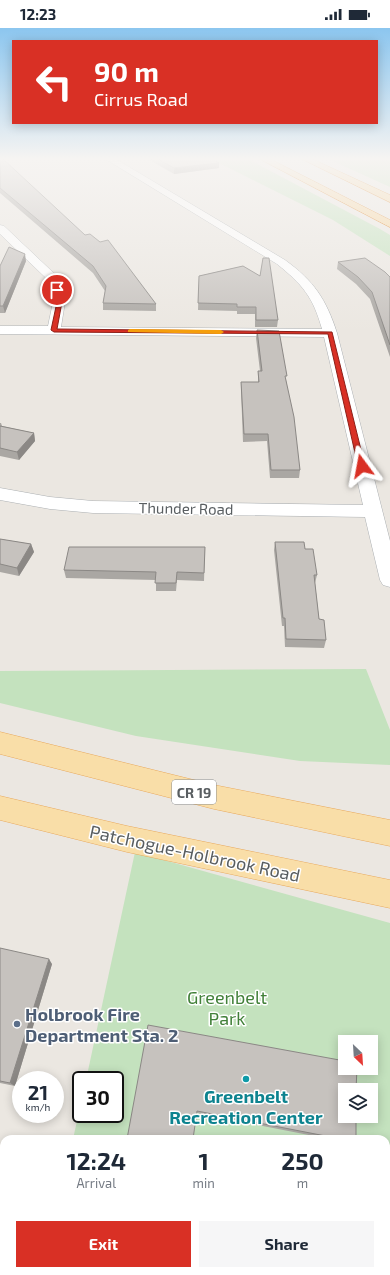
<!DOCTYPE html>
<html lang="en">
<head>
<meta charset="utf-8">
<style>
  :root { --surface:#fff; --page:#f6f6f7; --text:#1f2937; --muted:#747a83; --accent:#d93025 }
  body { margin:0; font-family:"Exo 2",sans-serif; background:var(--page); color:var(--text); height:100vh; display:flex; flex-direction:column; font-size:15px; white-space:nowrap }
  * { box-sizing:border-box; margin:0 }
  p { font-size:13px; color:var(--muted) }
  .icon { flex:none; width:22px; height:22px; fill:none; stroke:currentColor; stroke-width:2; stroke-linecap:round; stroke-linejoin:round }
  .map { position:relative; flex:1; overflow:hidden }
  .side { position:absolute; left:0px; top:1107px; width:390px; height:140px; display:flex; flex-direction:column; background:var(--surface); border-radius:12px 12px 0 0; box-shadow:0 2px 10px #0003 }
  .side>* { flex:none }
  .hud { position:absolute; left:12px; top:12px; width:366px; height:84px; border-radius:0px; box-shadow:0 2px 10px #0003; background:#d93025; color:#fff; overflow:hidden }
  .needle { width:26px; rotate:155deg }
  .buttons { position:absolute; left:338px; top:1007px; display:grid; gap:8px }
  .buttons a { display:grid; place-items:center; width:40px; height:40px; border-radius:0px; background:var(--surface); box-shadow:0 2px 10px #0003; font-size:20px }
  .speed { position:absolute; left:12px; top:1043px; display:flex; gap:8px; font-size:20px; font-weight:700; text-align:center }
  .speed>* { display:grid; place-content:center; width:52px; height:52px; border-radius:50%; background:var(--surface); box-shadow:0 2px 10px #0003; line-height:1 }
  .speed small { font-size:10px; font-weight:400 }
  .speed .limit { border:2px solid #111; border-radius:6px; background:#fff; color:#111 }
  .pin { position:absolute; display:grid; place-items:center; width:34px; height:34px; color:#fff; margin:-17px; border:2px solid #fff; border-radius:50%; box-shadow:0 1px 4px #0007 }
  .me { position:absolute; width:44px; margin:-22px; rotate:347deg; stroke-linejoin:round; filter:drop-shadow(0 0 3px #0008) }
  .turn { display:flex; align-items:center; gap:14px; height:84px; padding:0 16px; font-size:18px }
  .turn .icon { width:52px; height:52px; stroke-width:2.5 }
  .turn b { display:block; font-size:28px; line-height:34px }
  .eta { display:flex; justify-content:space-evenly; align-items:center; height:68px; text-align:center }
  .eta b { font-size:24px; font-weight:700; line-height:28px }
  .primary-button { display:flex; gap:8px; margin-top:auto; padding:8px 16px }
  .primary-button a { flex:1; height:46px; border-radius:0px; background:var(--accent); color:#fff; font-size:16px; font-weight:700; line-height:46px; text-align:center }
  .primary-button a+a { background:var(--page); color:var(--text) }
  .status { display:flex; justify-content:space-between; align-items:center; height:28px; padding:0 20px; background:var(--surface); direction:ltr }
  .status svg { height:11px; fill:currentColor }
  .map>svg:first-child { display:block }
  .green { fill:#c4e2be; fill-rule:evenodd }
  .lines { fill:none; stroke-linecap:round; stroke-linejoin:round }
  .minor-casing { stroke:#acb0b3; stroke-width:1 }
  .primary-casing { stroke:#e8a95d; stroke-width:1 }
  .trunk-casing { stroke:#de790e; stroke-width:1 }
  .minor { fill:#fff; fill-rule:evenodd }
  .primary { fill:#f9dea8; fill-rule:evenodd }
  .trunk { fill:#f8d49a; fill-rule:evenodd }
  .wall { fill:#aaa7a3 }
  .shaded-wall { fill:#8b8885 }
  .building { fill:#c6c2be; stroke:#8b8885 }
  .route { fill:#d93025; stroke:#8d1f18 }
  .slow { fill:#f59e0b }
  .service-dot { fill:#5c6f8a; stroke:#fff; stroke-width:1.5 }
  .culture-dot { fill:#0f9aa8; stroke:#fff; stroke-width:1.5 }
  .labels { text-anchor:middle; dominant-baseline:central; stroke-width:3; stroke-linejoin:round; paint-order:stroke }
  .shield { fill:#fff; stroke:#8b8e90; stroke-width:1 }
  .shield-label { font-size:14px; font-weight:bold; fill:#595e61 }
  .street-label { font-size:15px; fill:#595e61; stroke:#fff }
  .near-street-label { font-size:18px; fill:#595e61; stroke:#fff }
  .near-park-label { font-size:18px; fill:#428039; stroke:#fff }
  .near-service-label { font-size:18px; font-weight:bold; fill:#4e5e75; stroke:#fff; text-anchor:start }
  .near-culture-label { font-size:18px; font-weight:bold; fill:#0d838f; stroke:#fff }
</style>
</head>
<body>
<div class="status"><b>12:23</b><svg viewBox="0 0 49 12"><path d="M0 12V9h3v3zM5 12V6h3v6zM10 12V3h3v9zM15 12V0h3v12zM26 1h20v11H26zM47 4h2v5h-2z"/></svg></div>
<div class="map">
<svg width="390" height="1247" viewBox="0 0 390 1247">
  <rect width="100%" height="100%" fill="#ebe7e1"/>
  <path class="green" d="M209 130H246L380 201 390 207V228L333 192Z
    M326 130H390V159Z
    M366 641 390 702V737L300 733 136 708 0 675V643Z
    M135 824 390 895V1247H44L45 1243H386V1111H73L81 1075V1086H115V1052H86ZM345 1014H371V1040H345ZM345 1062H371V1088H345Z"/>
  <g class="lines">
    <defs>
      <path id="minor" d="M104 130H114L285 232C314 253 326 271 337 305L390 513V559L383 557 380 552 365 489 93 485 50 481 0 472V460L50 469 93 473 363 477 324 309 0 306V298H48L53 274 47 251 0 206V197L4 198 59 250 65 274 61 299 322 301C313 269 303 257 277 236Z"/>
      <path id="primary" d="M0 704 214 757 390 792V818L214 781 0 726Z
        M0 768 127 798 390 852V880L127 824 0 792Z"/>
      <path id="trunk" d="M258 130H268L390 192V199Z
        M300 130H310L390 167V174Z"/>
    </defs>
    <use href="#minor" class="minor-casing"/>
    <use href="#primary" class="primary-casing"/>
    <use href="#trunk" class="trunk-casing"/>
    <use href="#minor" class="minor"/>
    <use href="#primary" class="primary"/>
    <use href="#trunk" class="trunk"/>
  </g>
  <path class="wall" d="M0 130 156 276V283L103 282V275L105 263 93 245 0 165Z
    M146 130H210L219 135V140L174 146Z
    M26 233 5 285H0V238Z
    M338 234 390 249V329L370 271 356 256 337 241Z
    M243 238 278 292 277 299H255V286H237V283L198 282 199 248Z
    M257 302 286 352 300 442 299 450H270L267 413 243 414 241 362V354H258V343H260L256 310Z
    M0 395H1L2 398 34 405 35 413 19 432 0 428Z
    M0 511 31 516 34 524 19 548 0 544Z
    M275 514 305 521 317 547 315 555 319 591 326 612 324 620 285 619 284 598H282L274 522Z
    M205 519 204 553 177 552 176 563H156V552L66 550 64 542Z
    M0 920 52 936 15 1058 0 1055Z
    M148 997 356 1111H329L197 1085Z"/>
  <path class="shaded-wall" d="M219 135V140L174 146V140Z
    M25 226 26 233 5 285 3 278Z
    M34 405 35 413 19 432 17 424Z
    M31 516 34 524 19 548 17 540Z
    M49 931 52 936 15 1058 10 1055Z"/>
  <path class="building" d="M0 130H2L85 207 90 206 100 214 108 212 156 276 103 275 106 258 93 238 0 160Z
    M156 130H210L219 135 174 140Z
    M9 219 25 226 3 278H0V238Z
    M263 230H269L278 292H256V279H237V276L198 275 199 248 243 238 260 248Z
    M365 230 385 244 390 249V317L372 264 358 249 338 234Z
    M257 302 279 303 287 348H285L294 389 300 442H271L268 406H244L241 354H259L258 343H262Z
    M0 398 34 405 17 424 0 420Z
    M0 511 31 516 17 540 0 536Z
    M275 514H304L305 521H313L317 547H314L319 591 324 592 326 612 286 611 285 590H283Z
    M69 519H205L204 545 177 544 176 555H155L156 544 64 542Z
    M0 920 49 931 10 1055 0 1053Z
    M148 997 345 1033V1040H357L356 1062H345V1088H356V1111H341L197 1083 193 1111H127Z
    M78 1243H198L197 1247H77Z"/>
  <linearGradient id="sky" x2="0" y2="1"><stop stop-color="#8cc6ef"/><stop offset="0.43" stop-color="#f6f4f2"/><stop offset="1" stop-color="#f6f4f2" stop-opacity="0"/></linearGradient>
  <rect width="390" height="304" fill="url(#sky)"/>
  <path class="route" d="M57 260 59 262 62 274 57 301 332 304 365 438 362 441 358 438 328 306 54 304 51 302 57 274 54 262Z"/>
  <path class="slow" d="M130 301 221 302 224 304 221 306 128 304V302Z"/>
  <circle class="service-dot" cx="17" cy="996" r="4"/>
  <circle class="culture-dot" cx="246" cy="1051" r="4"/>
  <g class="labels">
    <rect class="shield" x="172" y="752" width="44" height="24" rx="3"/>
    <g class="shield-label">
      <text x="194" y="764">CR 19</text>
    </g>
    <g class="street-label">
      <text transform="translate(186 480) rotate(1)">Thunder Road</text>
    </g>
    <g class="near-street-label">
      <text transform="translate(195 825) rotate(12)">Patchogue-Holbrook Road</text>
    </g>
    <g class="near-park-label">
      <text x="227" y="969">Greenbelt<tspan x="227" dy="21">Park</tspan></text>
    </g>
    <g class="near-service-label">
      <text x="25" y="986">Holbrook Fire<tspan x="25" dy="21">Department Sta. 2</tspan></text>
    </g>
    <g class="near-culture-label">
      <text x="246" y="1068">Greenbelt<tspan x="246" dy="21">Recreation Center</tspan></text>
    </g>
  </g>
</svg>
<div class="buttons">
<a><svg class="needle" viewBox="-14 -14 28 28"><path d="M0-13l5 13h-10z" fill="#e53935"/><path d="M0 13l5-13h-10z" fill="#747a83"/></svg></a>
<a><svg class="icon" aria-label="layers" viewBox="0 0 24 24"><path d="M12 4l9 5-9 5-9-5zM3 14l9 5 9-5"/></svg></a>
</div>
<div class="speed"><div>21<small>km/h</small></div><div class="limit">30</div></div>
<div class="pin" style="left:57px;top:262px;background:#d93025"><svg class="icon" aria-label="arrive" viewBox="0 0 24 24"><path d="M6 21V4h12l-3 4 3 4H6"/></svg></div>
<svg class="me" style="left:362px;top:438px" viewBox="-20 -20 40 40"><path d="M0-17L14 15 0 8-14 15z" fill="#d93025" stroke="#fff" stroke-width="4"/></svg>
<div class="hud">
<div class="turn"><svg class="icon" aria-label="left" viewBox="0 0 24 24"><path d="M17 20v-9H6M10 6l-5 5 5 5"/></svg><div><b>90 m</b>Cirrus Road</div></div>
</div>
<section class="side">
<div class="eta">
<div><b>12:24</b><p>Arrival</p></div>
<div><b>1</b><p>min</p></div>
<div><b>250</b><p>m</p></div>
</div>
<div class="primary-button"><a>Exit</a><a>Share</a></div>
</section>
</div>
</body>
</html>
